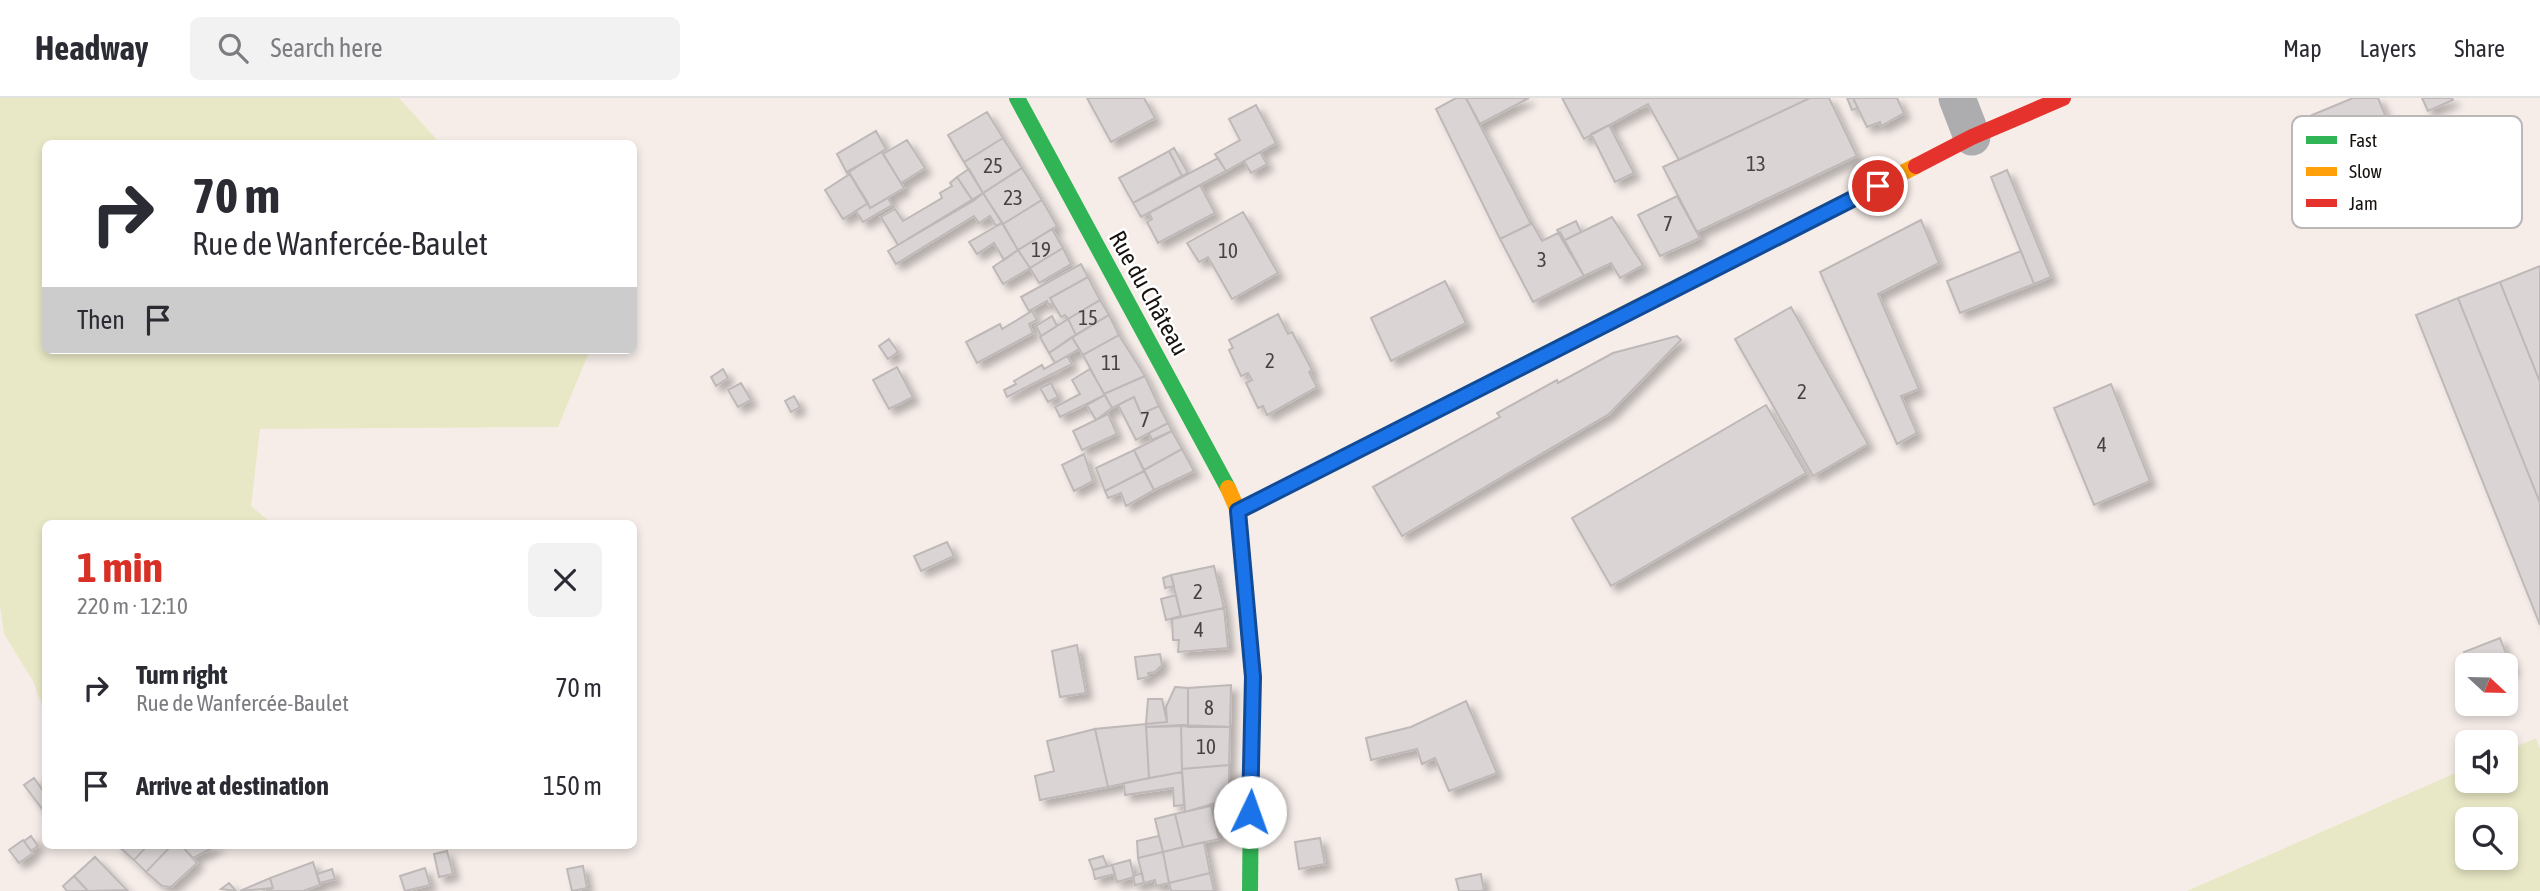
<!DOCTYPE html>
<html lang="en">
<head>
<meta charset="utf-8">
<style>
  :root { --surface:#fff; --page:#f2f2f3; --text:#2b2b33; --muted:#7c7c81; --line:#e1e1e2; --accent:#d93025 }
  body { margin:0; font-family:"Asap Condensed",sans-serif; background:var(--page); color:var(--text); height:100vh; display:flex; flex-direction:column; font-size:26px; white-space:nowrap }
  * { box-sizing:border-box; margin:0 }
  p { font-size:23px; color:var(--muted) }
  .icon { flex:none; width:38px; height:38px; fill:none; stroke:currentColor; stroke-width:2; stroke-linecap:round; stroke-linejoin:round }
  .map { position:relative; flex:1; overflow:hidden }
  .drawer { position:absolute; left:42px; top:422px; width:595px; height:329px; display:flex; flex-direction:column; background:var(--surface); border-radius:10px; box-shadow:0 4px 10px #0003 }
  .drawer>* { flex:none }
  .hud { position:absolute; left:42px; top:42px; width:595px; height:214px; border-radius:10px; box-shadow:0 4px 10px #0003; background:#fff; color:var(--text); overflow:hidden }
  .needle { width:46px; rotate:112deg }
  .fabs { position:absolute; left:2455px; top:555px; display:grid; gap:14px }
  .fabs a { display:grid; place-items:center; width:63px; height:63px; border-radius:10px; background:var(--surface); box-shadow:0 4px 10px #0003; font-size:35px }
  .pin { position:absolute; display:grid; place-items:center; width:60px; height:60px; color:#fff; margin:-30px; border:4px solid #fff; border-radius:50%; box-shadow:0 2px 7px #0007 }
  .me { position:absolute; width:77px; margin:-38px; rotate:3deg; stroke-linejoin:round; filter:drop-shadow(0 0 5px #0008) }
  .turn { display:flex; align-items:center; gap:24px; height:147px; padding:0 35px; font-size:32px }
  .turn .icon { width:91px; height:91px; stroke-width:2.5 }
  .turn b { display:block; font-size:49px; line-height:60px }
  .then { display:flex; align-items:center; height:66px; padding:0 35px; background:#0003; gap:14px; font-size:26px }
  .round { display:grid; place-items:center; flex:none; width:74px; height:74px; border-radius:10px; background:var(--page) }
  .head { display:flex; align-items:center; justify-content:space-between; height:119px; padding:0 35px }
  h1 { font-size:42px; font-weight:700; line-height:52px; color:var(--accent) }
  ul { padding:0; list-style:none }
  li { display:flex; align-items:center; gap:21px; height:98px; padding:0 35px }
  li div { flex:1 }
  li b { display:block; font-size:26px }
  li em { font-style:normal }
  header { display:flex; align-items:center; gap:42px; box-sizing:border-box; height:98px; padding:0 35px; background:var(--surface); border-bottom:2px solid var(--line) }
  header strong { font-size:33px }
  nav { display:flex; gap:38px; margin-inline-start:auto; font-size:24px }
  .search { width:490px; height:63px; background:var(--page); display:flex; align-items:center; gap:18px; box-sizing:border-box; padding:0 24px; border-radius:10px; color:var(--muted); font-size:26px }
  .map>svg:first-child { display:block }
  .green { fill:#e9e8c6; fill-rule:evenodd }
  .building { fill:#dad4d5; stroke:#beb8b8; stroke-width:2; filter:url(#shadow) }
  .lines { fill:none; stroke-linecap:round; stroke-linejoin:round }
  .street { stroke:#adacae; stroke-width:37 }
  .fast { stroke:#30b455; stroke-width:16 }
  .slow { stroke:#ff9f0a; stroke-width:16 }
  .jam { stroke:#e5322d; stroke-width:16 }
  .route-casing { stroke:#114b97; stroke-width:18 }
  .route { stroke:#1a73e8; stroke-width:12 }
  .labels { text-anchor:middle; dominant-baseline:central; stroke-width:5; stroke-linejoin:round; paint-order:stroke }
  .number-label { font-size:21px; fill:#484240 }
  .street-label { font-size:24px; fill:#17120f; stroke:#fff }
  .key { fill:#fff; stroke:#b9b8b7; stroke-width:2 }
  .key-label { font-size:19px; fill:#17120f }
</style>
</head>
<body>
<header>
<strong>Headway</strong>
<div class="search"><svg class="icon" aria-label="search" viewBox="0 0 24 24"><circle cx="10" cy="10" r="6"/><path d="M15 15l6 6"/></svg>Search here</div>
<nav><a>Map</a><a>Layers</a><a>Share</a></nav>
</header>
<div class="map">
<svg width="2540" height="793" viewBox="0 0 2540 793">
  <defs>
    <filter id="shadow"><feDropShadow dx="6" dy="6" stdDeviation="3.5" flood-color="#0004"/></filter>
  </defs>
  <rect width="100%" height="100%" fill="#f6ede9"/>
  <path class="green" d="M0 0H399L440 45 46 46V252H590L558 329 260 331 251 408 271 425H46L45 616 33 583 4 536 0 508Z
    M2536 640 2540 651V793H2187L2467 670 2468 682H2506V653ZM2468 721H2506V760H2468Z"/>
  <path class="building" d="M1087 0H1144L1155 20 1111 44Z
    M1456 0H1466L1531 126 1500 141 1436 11Z
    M1466 0H1529L1480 26Z
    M1562 0H1810L1679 62 1648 6 1584 41Z
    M1810 0H1829L1857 58 1697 134 1663 69Z
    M1847 0H1853L1858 10 1852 12Z
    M1853 0H1897L1904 15 1881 28 1880 24 1867 29Z
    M2353 0H2378L2389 26 2326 52 2312 17Z
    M2422 0H2452L2453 2 2428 13Z
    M1256 7 1276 45 1226 73 1215 56 1240 42 1229 21Z
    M987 14 1003 40 964 64 948 37Z
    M1609 27 1634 75 1615 84 1591 36Z
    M876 33 886 51 847 75 837 56Z
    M1003 40 1022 70 983 95 964 64Z
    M907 42 925 70 901 85 883 56Z
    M1174 50 1188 75 1182 78 1169 53Z
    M1169 53 1182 78 1133 105 1119 80Z
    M882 54 904 90 870 110 848 73Z
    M1260 54 1267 66 1251 75 1244 63Z
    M1218 60 1226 73 1141 119 1133 105Z
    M1022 70 1042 102 1003 126 983 95Z
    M969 71 983 95 973 103 957 79Z
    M2007 72 2051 179 2034 186 1991 79Z
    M850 76 868 105 843 121 825 92Z
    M957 79 973 103 898 147 881 119 895 111 903 123 942 100 940 95 952 88 950 85Z
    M1200 87 1215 115 1158 145 1147 124 1152 121 1149 115Z
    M983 95 1002 125 996 128 990 118 979 125 974 118 896 166 888 153Z
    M1677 98 1700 140 1660 158 1638 117Z
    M888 100 892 107 863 124 856 113 868 105 870 110Z
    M1042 102 1057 128 1018 152 1003 126Z
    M1243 114 1278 175 1232 201 1208 159 1199 164 1187 145Z
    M1612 119 1643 167 1620 180 1611 165 1584 178 1563 143Z
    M1921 122 1939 165 1878 196 1919 291 1901 298 1917 335 1897 346 1820 174Z
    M1576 123 1581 134 1563 143 1557 132Z
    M1002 125 1018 152 1004 162 994 145 977 156 969 144Z
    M1532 125 1542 143 1560 134 1584 178 1533 204 1500 141Z
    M1052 131 1063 150 1030 170 1018 152Z
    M1063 150 1071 166 1039 185 1030 170Z
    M1018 152 1030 170 1003 186 993 169Z
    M2021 153 2034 186 1960 215 1947 183Z
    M1081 166 1088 179 1050 200 1053 205 1049 207 1047 203 1029 213 1021 199Z
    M2540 168V284L2500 184Z
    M1088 179 1100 202 1068 221 1065 217 1061 219 1050 200Z
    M1445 183 1466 225 1391 263 1371 220Z
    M2500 184 2540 284V405L2458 200Z
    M2458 200 2540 405V527L2416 217Z
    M1100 202 1109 217 1076 237 1068 221Z
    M1791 209 1868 346 1813 378 1735 241Z
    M1032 213 1037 222 1029 226 1033 235 977 265 966 244 1000 226 1002 231Z
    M1278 216 1288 236 1292 234 1312 272 1309 274 1317 289 1267 317 1263 308 1258 310 1246 285 1252 282 1248 275 1241 278 1229 252 1233 250 1229 242Z
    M1109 217 1119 237 1083 257 1072 239Z
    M1052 218 1057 228 1041 238 1036 228Z
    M1068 221 1076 237 1049 255 1040 239Z
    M1119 237 1145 278 1104 296 1083 257Z
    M1677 238 1681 242 1609 316 1402 438 1373 389 1500 319 1497 315 1557 282 1558 285 1613 255Z
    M1072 239 1079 251 1055 265 1049 255Z
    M889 241 898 254 888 261 879 248Z
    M1067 258 1072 266 1007 299 1004 292 1016 286 1014 283 1042 267 1044 271Z
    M897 269 913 299 889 311 873 282Z
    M723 271 728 280 716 288 711 279Z
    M1090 271 1105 297 1060 319 1055 309 1080 296 1072 282Z
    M1145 278 1159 308 1141 316 1134 299 1112 310 1104 296Z
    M741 285 751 302 738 309 728 292Z
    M1051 285 1058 299 1048 304 1040 290Z
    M2111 286 2150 383 2094 407 2054 310Z
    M1105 297 1112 310 1096 322 1087 307Z
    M794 298 800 309 791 314 785 303Z
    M1134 299 1141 316 1159 308 1168 325 1136 342 1118 307Z
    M1766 307 1806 375 1611 488 1572 420Z
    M1108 316 1117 336 1082 352 1073 333Z
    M1168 325 1172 333 1152 342 1149 335Z
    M1172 333 1182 351 1144 372 1134 352Z
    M1182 351 1194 373 1154 392 1144 372Z
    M1134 352 1144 373 1105 393 1096 370Z
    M1084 356 1093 383 1074 393 1062 367Z
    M1144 373 1154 392 1126 408 1121 395 1108 400 1105 393Z
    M947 444 954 458 921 473 914 458Z
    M1214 468 1224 510 1181 519 1171 477Z
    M1171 477 1174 488 1165 490 1163 480Z
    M1176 497 1181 518 1166 522 1161 501Z
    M1224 510 1228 550 1178 554 1179 542H1173L1172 521Z
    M2500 540 2512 571 2506 573V567H2469L2464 554Z
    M1077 547 1086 595 1060 599 1052 553Z
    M1160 556 1162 567 1155 574 1148 575 1149 579 1138 581 1135 559Z
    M1231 587 1230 629H1188V590Z
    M1175 589 1188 590V628L1146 629V626L1167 624 1166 609Z
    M1148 601H1162L1167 624 1146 626Z
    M1466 603 1497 675 1449 693 1435 660 1422 666 1417 651 1371 662 1366 640 1411 629Z
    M1146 626 1149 680 1108 689 1095 631Z
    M1181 627 1230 629 1229 667 1182 671Z
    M1181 627 1182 674 1149 680 1146 629Z
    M1095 631 1108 689 1040 702 1035 678 1054 673 1047 643Z
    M1229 667V701L1185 714 1182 671Z
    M1182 674 1184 707 1174 708 1173 690 1125 697 1124 685Z
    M34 680 46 697V716L24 687Z
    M1211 708 1219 741 1183 749 1175 716Z
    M1175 716 1183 749 1163 754 1155 721Z
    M31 738 38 748 31 753 24 743Z
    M1159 738 1163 754 1138 760 1137 743Z
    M1320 740 1325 766 1299 771 1295 744Z
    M23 742 33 755 19 765 9 752Z
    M1204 744 1210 775 1169 785 1163 754Z
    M117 747H148L134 762Z
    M148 747 171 748 146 774 134 762Z
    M181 747 197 765 171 789 162 788 146 774 172 747Z
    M181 747H218L193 760Z
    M447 753 453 776 439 779 434 756Z
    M1163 754 1169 785 1156 788 1155 782 1144 785 1138 760Z
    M1103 758 1107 768 1093 772 1089 762Z
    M95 759 127 792 88 793 74 778Z
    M1130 762 1134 779 1117 784 1112 767Z
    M313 764 320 787 303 793H266L273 790 270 780Z
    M1112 767 1115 776 1095 781 1093 772Z
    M583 768 587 790 572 793 567 771Z
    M425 770 430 787 405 793 400 778Z
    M332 771 335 781 320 785 317 776Z
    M1142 775 1144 785 1135 787 1133 778Z
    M1210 775 1214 793H1171L1169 785Z
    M1481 776 1484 793H1459L1456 781Z
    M74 778 88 793H67L63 788Z
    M270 780 273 790 240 793Z
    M229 785 236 793 221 791Z"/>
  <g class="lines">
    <path class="street" d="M1957 0 1972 39"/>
    <path class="fast" d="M1017 0 1228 390
      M1238 413 1561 248
      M1250 793 1251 694"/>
    <path class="slow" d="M1561 248 1916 68
      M1228 390 1238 413 1253 579 1251 694"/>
    <path class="jam" d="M1916 68 1972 39 2063 0"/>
  </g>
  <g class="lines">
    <defs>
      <path id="route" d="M1250 714 1253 579 1238 413 1878 88"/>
    </defs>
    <use href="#route" class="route-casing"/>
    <use href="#route" class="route"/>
  </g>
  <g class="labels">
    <g class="number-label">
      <text x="1756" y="65">13</text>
      <text x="993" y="67">25</text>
      <text x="1013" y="99">23</text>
      <text x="1668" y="125">7</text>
      <text x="1041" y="151">19</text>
      <text x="1228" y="152">10</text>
      <text x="1542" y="161">3</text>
      <text x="1088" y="219">15</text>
      <text x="1270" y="262">2</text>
      <text x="1111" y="264">11</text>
      <text x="1802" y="293">2</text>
      <text x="1145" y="321">7</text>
      <text x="2102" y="346">4</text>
      <text x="1198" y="493">2</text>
      <text x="1199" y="531">4</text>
      <text x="1209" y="609">8</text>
      <text x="1206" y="648">10</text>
    </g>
    <g class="street-label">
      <text transform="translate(1149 195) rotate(61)">Rue du Château</text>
    </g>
  </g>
  <rect x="2292" y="18" width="230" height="112" rx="10" class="key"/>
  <rect x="2306" y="38" width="31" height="8" fill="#30b455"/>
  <rect x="2306" y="69" width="31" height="9" fill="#ff9f0a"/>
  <rect x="2306" y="101" width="31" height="8" fill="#e5322d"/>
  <g class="key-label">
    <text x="2349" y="49">Fast</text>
    <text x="2349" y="80">Slow</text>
    <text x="2349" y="112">Jam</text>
  </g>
</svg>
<div class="fabs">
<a><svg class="needle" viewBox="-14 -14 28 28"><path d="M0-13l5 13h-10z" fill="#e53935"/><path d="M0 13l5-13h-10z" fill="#7c7c81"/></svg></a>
<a><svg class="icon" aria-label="sound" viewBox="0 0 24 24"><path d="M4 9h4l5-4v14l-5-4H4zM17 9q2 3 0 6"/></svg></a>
<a><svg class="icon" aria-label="search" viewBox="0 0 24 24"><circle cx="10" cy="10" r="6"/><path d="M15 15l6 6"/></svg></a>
</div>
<div class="pin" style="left:1878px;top:88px;background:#d93025"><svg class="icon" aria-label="arrive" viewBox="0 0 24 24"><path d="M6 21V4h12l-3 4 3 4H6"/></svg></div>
<svg class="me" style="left:1250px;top:714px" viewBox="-20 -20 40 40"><circle r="19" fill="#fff"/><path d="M0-13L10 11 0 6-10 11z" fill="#1a73e8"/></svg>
<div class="hud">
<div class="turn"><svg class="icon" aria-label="right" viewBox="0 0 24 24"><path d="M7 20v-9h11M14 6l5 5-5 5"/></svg><div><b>70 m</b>Rue de Wanfercée-Baulet</div></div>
<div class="then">Then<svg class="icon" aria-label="arrive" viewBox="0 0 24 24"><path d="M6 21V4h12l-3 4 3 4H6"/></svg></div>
</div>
<section class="drawer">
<div class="head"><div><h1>1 min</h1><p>220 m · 12:10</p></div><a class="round"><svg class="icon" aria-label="close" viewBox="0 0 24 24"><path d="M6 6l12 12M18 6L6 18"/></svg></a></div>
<ul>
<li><svg class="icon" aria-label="right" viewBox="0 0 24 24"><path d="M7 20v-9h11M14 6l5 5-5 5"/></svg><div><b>Turn right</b><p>Rue de Wanfercée-Baulet</p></div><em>70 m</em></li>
<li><svg class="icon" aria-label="arrive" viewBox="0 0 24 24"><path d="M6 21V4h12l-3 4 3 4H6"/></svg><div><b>Arrive at destination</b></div><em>150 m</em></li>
</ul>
</section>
</div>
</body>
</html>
